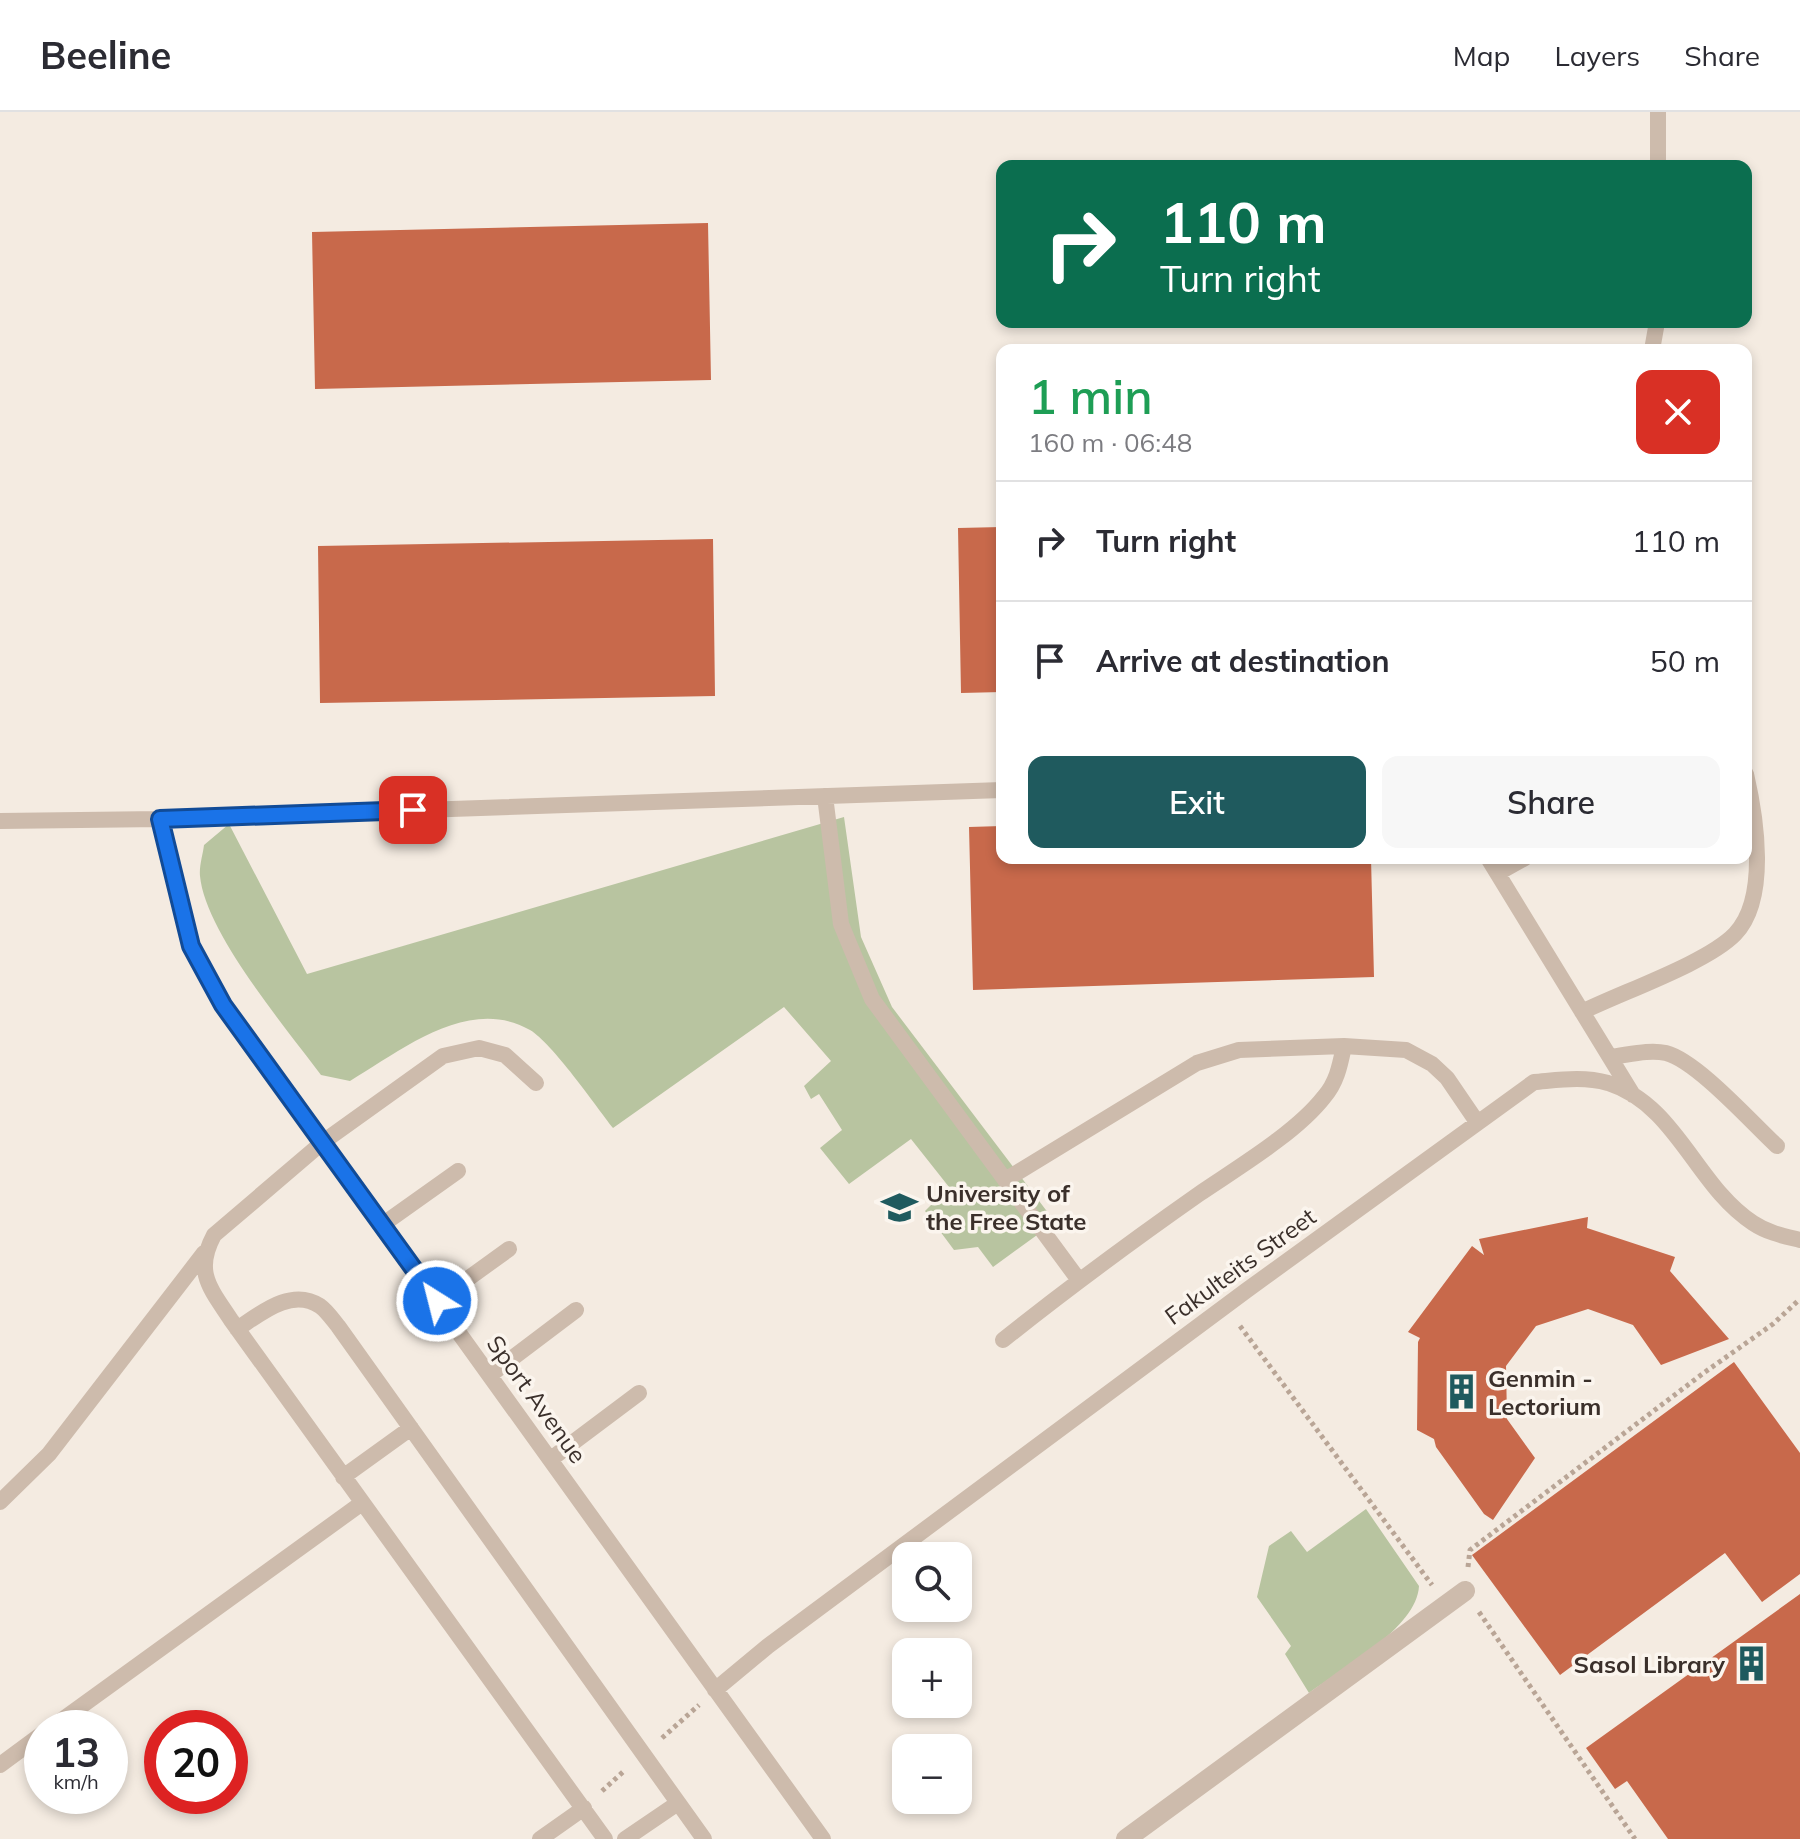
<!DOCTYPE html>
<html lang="en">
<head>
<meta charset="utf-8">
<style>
  :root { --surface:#fff; --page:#f7f7f7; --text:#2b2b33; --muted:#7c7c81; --line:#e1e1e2; --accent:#1f5a5e }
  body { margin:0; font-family:Mulish,sans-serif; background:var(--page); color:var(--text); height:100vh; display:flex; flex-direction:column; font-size:30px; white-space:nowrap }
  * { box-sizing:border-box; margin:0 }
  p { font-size:26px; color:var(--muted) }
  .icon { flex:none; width:44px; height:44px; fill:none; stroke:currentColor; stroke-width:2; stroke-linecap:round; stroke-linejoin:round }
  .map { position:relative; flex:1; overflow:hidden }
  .panel { position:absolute; left:996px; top:232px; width:756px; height:520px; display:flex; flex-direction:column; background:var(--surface); border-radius:16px; box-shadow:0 4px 12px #0003 }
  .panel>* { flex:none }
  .banner { position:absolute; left:996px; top:48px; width:756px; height:168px; border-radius:16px; box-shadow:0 4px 12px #0003; background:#0b6e4f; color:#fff; overflow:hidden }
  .controls { position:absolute; left:892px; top:1430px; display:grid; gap:16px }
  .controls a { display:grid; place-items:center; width:80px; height:80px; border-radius:16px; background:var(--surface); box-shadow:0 4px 12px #0003; font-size:40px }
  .speed { position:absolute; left:24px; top:1598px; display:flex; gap:16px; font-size:40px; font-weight:700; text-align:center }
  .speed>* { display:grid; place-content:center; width:104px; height:104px; border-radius:50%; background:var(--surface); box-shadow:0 4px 12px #0003; line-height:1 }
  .speed small { font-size:20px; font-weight:400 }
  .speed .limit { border:12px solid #d22; background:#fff; color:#111 }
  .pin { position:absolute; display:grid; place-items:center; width:68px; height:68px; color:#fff; margin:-34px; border-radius:16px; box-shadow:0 4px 12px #0006 }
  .me { position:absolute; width:88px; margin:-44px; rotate:324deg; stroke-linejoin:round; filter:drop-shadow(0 0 6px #0008) }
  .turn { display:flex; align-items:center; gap:28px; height:168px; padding:0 32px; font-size:36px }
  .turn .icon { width:104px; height:104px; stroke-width:2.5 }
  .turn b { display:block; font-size:56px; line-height:68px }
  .round { display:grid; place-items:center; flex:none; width:84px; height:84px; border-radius:16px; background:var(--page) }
  .overview { display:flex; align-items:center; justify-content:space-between; height:136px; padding:0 32px }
  h1 { font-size:48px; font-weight:600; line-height:60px; color:#1e9e55 }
  .action { display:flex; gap:16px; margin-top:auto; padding:16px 32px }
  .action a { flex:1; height:92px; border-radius:16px; background:var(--accent); color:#fff; font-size:32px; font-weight:600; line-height:92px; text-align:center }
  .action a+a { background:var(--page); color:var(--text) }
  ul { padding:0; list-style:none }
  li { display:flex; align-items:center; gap:24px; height:120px; padding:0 32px; border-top:2px solid var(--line) }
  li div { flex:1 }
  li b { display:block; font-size:30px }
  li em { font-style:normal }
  header { display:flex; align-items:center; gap:48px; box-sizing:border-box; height:112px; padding:0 40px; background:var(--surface); border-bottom:2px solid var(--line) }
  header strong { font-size:38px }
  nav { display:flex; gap:44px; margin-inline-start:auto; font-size:28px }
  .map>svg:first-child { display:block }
  .green { fill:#b8c4a0 }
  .building { fill:#c8694b }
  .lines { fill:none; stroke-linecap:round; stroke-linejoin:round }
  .path { stroke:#b9a596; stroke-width:5; stroke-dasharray:4 4; stroke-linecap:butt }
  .service { stroke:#cdbbac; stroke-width:16 }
  .pedestrian { stroke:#cdbbac; stroke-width:20 }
  .route-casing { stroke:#114b97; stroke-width:20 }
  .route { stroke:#1a73e8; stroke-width:14 }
  .labels { text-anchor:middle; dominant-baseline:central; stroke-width:7; stroke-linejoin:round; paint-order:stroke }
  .poi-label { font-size:24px; font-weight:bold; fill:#3b302b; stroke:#fbf5ee; text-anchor:start }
  .street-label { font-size:24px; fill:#3b302b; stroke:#fbf5ee }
</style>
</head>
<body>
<header>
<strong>Beeline</strong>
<nav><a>Map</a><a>Layers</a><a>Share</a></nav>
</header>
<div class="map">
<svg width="1800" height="1727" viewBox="0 0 1800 1727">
  <rect width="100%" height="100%" fill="#f4ebe1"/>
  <path class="green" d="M844 705 861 825 892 895 1055 1110 993 1155 978 1135 954 1138 925 1099 949 1075 911 1027 849 1072 820 1036 842 1018 819 982 811 987 804 974 831 949 784 895 613 1016C596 994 552 931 530 918 468 883 401 939 350 969L321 963C286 916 205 820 200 764 199 754 203 742 204 733L229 712 307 862Z
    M1366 1397 1419 1474C1417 1516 1342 1557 1309 1581L1285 1542 1291 1534 1257 1485 1269 1434 1291 1419 1307 1440Z"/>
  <path class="building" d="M708 111 711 268 315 277 312 120Z
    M1002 415V580L961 581 958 416Z
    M713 427 715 584 320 591 318 434Z
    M1002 714V746H1371L1374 865 973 878 969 715Z
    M1588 1105 1587 1116 1675 1145 1670 1159 1729 1227 1661 1253 1633 1213 1588 1197 1536 1214 1506 1254 1507 1307 1535 1346 1493 1408 1484 1402 1436 1335 1434 1327 1417 1318 1418 1230 1420 1226 1408 1220 1472 1134 1484 1143 1479 1127Z
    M1734 1250 1800 1341V1462L1762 1490 1725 1441 1560 1563 1472 1443Z
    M1800 1482V1727H1668L1627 1669 1615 1677 1586 1636Z"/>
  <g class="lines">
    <path class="path" d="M1240 1214 1432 1473
      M1468 1455 1470 1438 1705 1260 1773 1212 1800 1187
      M1479 1500 1635 1727
      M662 1626 699 1593
      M602 1679 624 1659"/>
    <path class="service" d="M1658 0V54
      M1652 238 1657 210
      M825 684 841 812 872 887 1078 1167
      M160 707 1002 678
      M0 709 160 707 191 834 223 893 823 1727
      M1488 746 1633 983
      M1498 761 1525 746
      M1582 900C1622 880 1707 851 1735 822 1769 787 1756 705 1746 662
      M1610 945C1628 943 1649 937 1666 941 1697 949 1752 1011 1777 1034
      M536 971 505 943 479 936 443 944 323 1030 214 1123C194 1160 210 1176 231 1208L605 1727
      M1005 1068 1197 951 1239 938 1344 934 1406 938 1432 952 1447 966 1477 1010
      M382 1113 458 1059
      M437 1189 509 1137
      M237 1217C260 1202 291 1175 320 1194 327 1199 333 1208 338 1214L704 1727
      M1003 1228C1067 1177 1132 1129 1199 1082 1237 1056 1296 1021 1324 985 1337 970 1340 953 1344 934
      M490 1263 576 1198
      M551 1347 639 1281
      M343 1365 411 1316
      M0 1390 49 1342 204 1141
      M715 1578 768 1534 1247 1178 1534 970C1559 968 1583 964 1608 971 1677 993 1696 1074 1753 1111 1768 1121 1784 1124 1800 1128
      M51 1616 362 1391
      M0 1653 42 1622
      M540 1727 584 1696
      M625 1727 678 1691"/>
    <path class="pedestrian" d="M1126 1727 1465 1479"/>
  </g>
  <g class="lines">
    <defs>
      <path id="route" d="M413 698 160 707 191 834 223 893 437 1189"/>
    </defs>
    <use href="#route" class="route-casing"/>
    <use href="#route" class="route"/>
  </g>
  <defs>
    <symbol id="university-bare" viewBox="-9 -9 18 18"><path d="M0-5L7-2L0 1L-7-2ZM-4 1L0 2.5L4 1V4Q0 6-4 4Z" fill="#1f5a5e" stroke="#fbf5ee" stroke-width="2.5" paint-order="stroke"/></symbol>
    <symbol id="building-bare" viewBox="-9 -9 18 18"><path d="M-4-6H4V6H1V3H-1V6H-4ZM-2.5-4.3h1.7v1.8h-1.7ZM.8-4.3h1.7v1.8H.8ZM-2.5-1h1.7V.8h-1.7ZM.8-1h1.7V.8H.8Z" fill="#1f5a5e" stroke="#fbf5ee" stroke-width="2.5" paint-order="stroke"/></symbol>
  </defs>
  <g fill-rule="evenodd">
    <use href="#university-bare" x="874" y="1070" width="51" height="51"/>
    <use href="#building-bare" x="1436" y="1254" width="51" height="51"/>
    <use href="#building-bare" x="1726" y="1526" width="51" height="51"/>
  </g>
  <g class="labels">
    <g class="poi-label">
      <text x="926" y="1081">University of<tspan x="926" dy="28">the Free State</tspan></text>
      <text x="1488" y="1266">Genmin -<tspan x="1488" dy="28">Lectorium</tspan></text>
      <text x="1725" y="1552" text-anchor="end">Sasol Library</text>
    </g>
    <g class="street-label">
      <text transform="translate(1240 1154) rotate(-36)">Fakulteits Street</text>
      <text transform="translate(537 1287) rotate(54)">Sport Avenue</text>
    </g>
  </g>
</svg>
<div class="controls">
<a><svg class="icon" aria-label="search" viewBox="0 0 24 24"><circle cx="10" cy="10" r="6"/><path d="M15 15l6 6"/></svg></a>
<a>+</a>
<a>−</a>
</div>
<div class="speed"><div>13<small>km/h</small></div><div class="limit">20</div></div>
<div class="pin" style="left:413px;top:698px;background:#d93025"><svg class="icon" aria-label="arrive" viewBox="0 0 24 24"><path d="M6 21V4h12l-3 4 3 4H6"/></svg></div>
<svg class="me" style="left:437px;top:1189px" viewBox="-20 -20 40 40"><circle r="17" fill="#1a73e8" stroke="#fff" stroke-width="3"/><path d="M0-11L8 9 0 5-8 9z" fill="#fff"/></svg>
<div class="banner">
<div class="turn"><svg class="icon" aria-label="right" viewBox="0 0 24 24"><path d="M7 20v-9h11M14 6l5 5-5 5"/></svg><div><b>110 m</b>Turn right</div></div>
</div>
<section class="panel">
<div class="overview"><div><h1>1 min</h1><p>160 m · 06:48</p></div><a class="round" style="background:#d93025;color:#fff"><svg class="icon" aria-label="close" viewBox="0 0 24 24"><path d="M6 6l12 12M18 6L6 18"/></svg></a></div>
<ul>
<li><svg class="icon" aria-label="right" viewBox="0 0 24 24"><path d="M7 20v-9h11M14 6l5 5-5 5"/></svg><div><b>Turn right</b></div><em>110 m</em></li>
<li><svg class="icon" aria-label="arrive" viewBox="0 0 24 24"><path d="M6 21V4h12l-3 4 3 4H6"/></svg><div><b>Arrive at destination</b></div><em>50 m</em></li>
</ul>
<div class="action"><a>Exit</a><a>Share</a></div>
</section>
</div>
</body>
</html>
